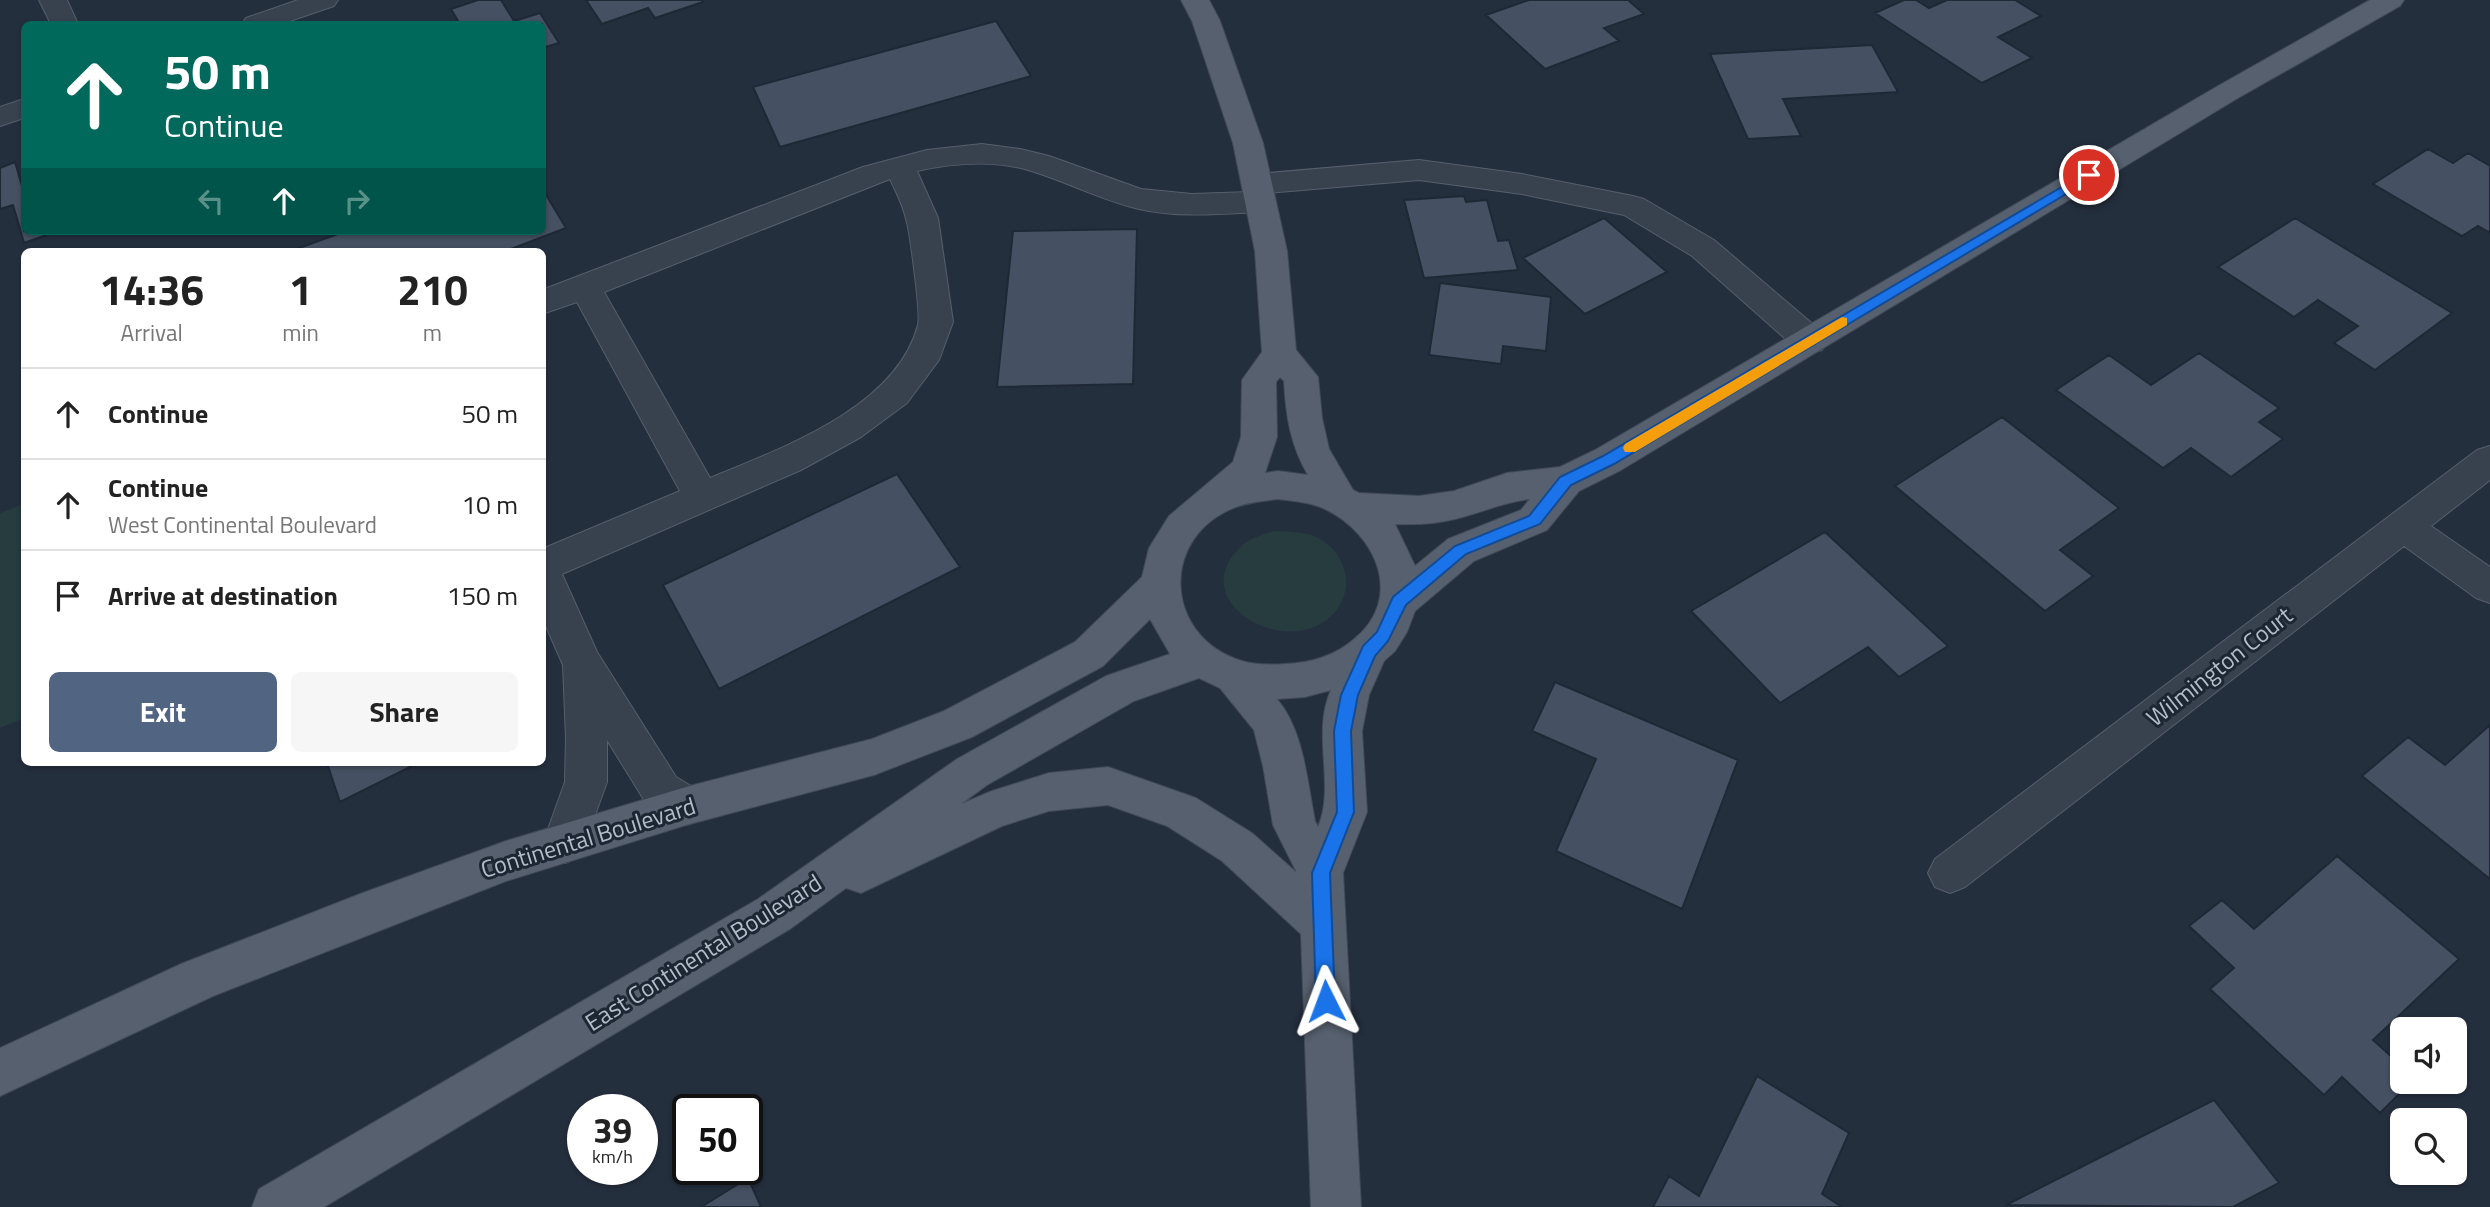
<!DOCTYPE html>
<html lang="en">
<head>
<meta charset="utf-8">
<style>
  :root { --surface:#fff; --page:#f6f6f6; --text:#222; --muted:#767676; --line:#e0e0e0; --accent:#516482 }
  body { margin:0; font-family:"Titillium Web",sans-serif; background:var(--page); color:var(--text); height:100vh; display:flex; flex-direction:column; font-size:26px; white-space:nowrap }
  * { box-sizing:border-box; margin:0 }
  p { font-size:23px; color:var(--muted) }
  .icon { flex:none; width:38px; height:38px; fill:none; stroke:currentColor; stroke-width:2; stroke-linecap:round; stroke-linejoin:round }
  .map { position:relative; flex:1; overflow:hidden }
  .drawer { position:absolute; left:21px; top:248px; width:525px; height:518px; display:flex; flex-direction:column; background:var(--surface); border-radius:10px; box-shadow:0 2px 5px #0004 }
  .drawer>* { flex:none }
  .guide { position:absolute; left:21px; top:21px; width:525px; height:214px; border-radius:10px; box-shadow:0 2px 5px #0004; background:#00695c; color:#fff; overflow:hidden }
  .tools { position:absolute; left:2390px; top:1017px; display:grid; gap:14px }
  .tools a { display:grid; place-items:center; width:77px; height:77px; border-radius:10px; background:var(--surface); box-shadow:0 2px 5px #0004; font-size:35px }
  .speed { position:absolute; left:567px; top:1094px; display:flex; gap:14px; font-size:35px; font-weight:700; text-align:center }
  .speed>* { display:grid; place-content:center; width:91px; height:91px; border-radius:50%; background:var(--surface); box-shadow:0 2px 5px #0004; line-height:1 }
  .speed small { font-size:18px; font-weight:400 }
  .speed .limit { border:4px solid #111; border-radius:10px; background:#fff; color:#111 }
  .pin { position:absolute; display:grid; place-items:center; width:60px; height:60px; color:#fff; margin:-30px; border:4px solid #fff; border-radius:50%; box-shadow:0 2px 7px #0007 }
  .me { position:absolute; width:77px; margin:-38px; rotate:357deg; stroke-linejoin:round; filter:drop-shadow(0 0 5px #0008) }
  .turn { display:flex; align-items:center; gap:24px; height:147px; padding:0 28px; font-size:32px }
  .turn .icon { width:91px; height:91px; stroke-width:2.5 }
  .turn b { display:block; font-size:49px; line-height:60px }
  .lanes { display:flex; align-items:center; height:66px; padding:0 28px; background:#0003; justify-content:center; gap:35px; direction:ltr }
  .lanes .off { opacity:.35 }
  .eta { display:flex; justify-content:space-evenly; align-items:center; height:119px; text-align:center }
  .eta b { font-size:42px; font-weight:700; line-height:49px }
  .cta { display:flex; gap:14px; margin-top:auto; padding:14px 28px }
  .cta a { flex:1; height:80px; border-radius:10px; background:var(--accent); color:#fff; font-size:28px; font-weight:700; line-height:80px; text-align:center }
  .cta a+a { background:var(--page); color:var(--text) }
  ul { padding:0; list-style:none }
  li { display:flex; align-items:center; gap:21px; height:91px; padding:0 28px; border-top:2px solid var(--line) }
  li div { flex:1 }
  li b { display:block; font-size:26px }
  li em { font-style:normal }
  .map>svg:first-child { display:block }
  .green { fill:#263c3f }
  .building { fill:#455162; stroke:#1f2835; stroke-width:2 }
  .lines { fill:none; stroke-linecap:round; stroke-linejoin:round }
  .minor-casing { stroke:#565f6c; stroke-width:2 }
  .major-casing { stroke:#414a57; stroke-width:2 }
  .minor { fill:#38414e; fill-rule:evenodd }
  .major { fill:#56606e; fill-rule:evenodd }
  .route { fill:#1a73e8; stroke:#114b97; stroke-width:2 }
  .slow { fill:#f59e0b }
  .labels { text-anchor:middle; dominant-baseline:central; stroke-width:6; stroke-linejoin:round; paint-order:stroke }
  .street-label { font-size:24px; fill:#b4bcc9; stroke:#1d2633 }
</style>
</head>
<body>
<div class="map">
<svg width="2490" height="1207" viewBox="0 0 2490 1207">
  <rect width="100%" height="100%" fill="#242f3e"/>
  <path class="green" d="M24 504V718L0 728V513Z
    M1274 531C1289 532 1303 531 1316 537 1346 551 1356 587 1335 612 1289 665 1177 599 1245 543 1252 537 1265 534 1274 531Z"/>
  <path class="building" d="M478 0H501L514 21 540 13 559 43 542 48V24H447L458 21 451 9Z
    M586 0H701L703 2 655 18 648 8 602 24Z
    M1529 0H1628L1644 14 1604 28 1619 41 1545 69 1486 15Z
    M1904 0H1916L1929 8 1947 0H2015L2041 16 1998 37 2032 58 1982 83 1875 13Z
    M996 21 1031 76 780 147 753 87Z
    M1872 45 1898 92 1783 99 1801 136 1748 139 1710 54Z
    M2428 149 2453 163 2468 153 2490 166V233L2478 226 2462 236 2373 184Z
    M15 162 22 186 24 185V231H58L24 243 13 205 0 209V168Z
    M542 188 566 228 503 252H288L346 231H542Z
    M1464 196 1466 202 1487 200 1498 241 1509 240 1518 270 1424 278 1404 200Z
    M1604 218 1667 272 1585 314 1523 258Z
    M2295 218 2452 313 2375 370 2334 343 2358 326 2318 300 2294 317 2218 267Z
    M1137 229 1133 384 997 387 1013 231Z
    M1440 283 1551 297 1546 351 1503 346 1501 364 1429 355Z
    M2199 353 2279 408 2259 422 2283 439 2231 477 2191 448 2163 468 2056 390 2109 355 2151 385Z
    M2002 417 2119 508 2060 550 2093 576 2045 611 1895 486Z
    M897 474 960 567 719 689 663 585Z
    M1825 532 1948 646 1899 677 1868 647 1780 703 1691 611Z
    M1555 682 1738 760 1682 909 1556 851 1596 759 1532 731Z
    M2490 725V879L2362 776 2408 737 2445 765Z
    M327 763H418L340 802Z
    M2337 856 2459 959 2373 1040 2403 1067V1082H2411L2380 1113 2342 1077 2324 1095 2210 989 2234 968 2189 926 2222 900 2254 929Z
    M1757 1076 1849 1133 1822 1194 1842 1207H1653L1669 1176 1699 1196Z
    M2214 1100 2279 1183 2233 1207 2006 1205Z
    M748 1178 761 1207H701Z"/>
  <g class="lines">
    <defs>
      <path id="minor" d="M39 0H67L78 24H51Z
        M298 0H338L334 6 281 24H242L246 18Z
        M24 99V118L0 126V107Z
        M982 144 1020 149 1049 156 1141 189 1192 194 1250 192 1242 184 1246 177 1257 174 1419 160 1522 174 1633 196 1644 199 1714 240 1822 332 1827 341 1822 350 1810 353 1798 350 1692 256 1624 215 1522 194 1419 180 1267 193 1272 195 1276 202 1272 209 1261 212C1221 214 1179 218 1139 209 1100 200 1066 181 1028 170 993 160 953 163 917 171L938 218 953 322 939 360 907 403 861 437 801 470 562 574 597 652 676 777 701 792 707 806 701 820 686 825 671 820 646 803 607 740V782L580 857 565 863 550 857 543 843 565 782 566 738 563 665 542 617V549L680 491 577 302 542 314V290L863 167 927 150ZM890 179C896 192 903 205 906 219 910 232 921 315 918 325 896 408 782 448 710 478L604 292Z
        M2490 446V480L2431 526 2490 567V603L2476 598 2404 546 1965 887 1950 893 1935 887 1928 873 1935 859 2477 450Z"/>
      <path id="major" d="M1181 0H1209L1220 21 1263 143 1287 251 1296 350 1318 377 1322 418 1329 449 1353 490 1359 493 1419 496 1454 491 1507 473 1560 467 1595 450 2218 86 2370 0H2404L2400 6 2238 98 1621 470 1579 491 1547 530 1474 561 1415 611 1407 632 1395 651 1384 661 1369 695 1362 731 1367 812 1343 873 1361 1207H1311L1301 934 1222 861 1167 826 1108 805 1049 811 1002 826 861 893 846 888 790 929 324 1207H252L259 1189 758 899 957 759 1106 676 1170 654 1150 619 1103 666 972 737 874 775 686 825 506 881 213 996 0 1096V1048L181 964 360 894 506 841 686 787 872 739 944 711 1075 642 1142 577 1149 548 1169 516 1233 462 1241 437 1242 380 1262 352 1255 251 1233 143 1192 21ZM1280 377 1284 381C1286 416 1290 444 1308 475L1278 471 1265 473 1277 437 1276 382ZM1278 499C1293 501 1311 502 1325 509 1377 534 1405 599 1353 640 1333 657 1310 663 1284 664 1270 665 1255 665 1242 661 1163 637 1159 536 1236 507 1249 502 1264 501 1278 499ZM1530 499 1521 510 1448 539 1415 566 1395 524C1415 525 1435 524 1455 519 1481 513 1503 502 1530 499ZM1199 678 1220 688 1254 730 1263 766 1273 825 1297 873 1252 833 1196 798 1108 767 1049 773 992 791 961 804 987 785 1134 701ZM1331 690C1311 734 1336 785 1318 827L1315 821C1307 781 1304 731 1277 699L1305 697Z"/>
    </defs>
    <use href="#minor" class="minor-casing"/>
    <use href="#major" class="major-casing"/>
    <use href="#minor" class="minor"/>
    <use href="#major" class="major"/>
  </g>
  <path class="route" d="M2089 171 2095 175 2093 178 1614 464 1571 485 1540 524 1466 554 1406 605 1388 641 1375 656 1358 695 1351 731 1354 812 1330 873 1335 1001 1333 1007 1326 1010 1319 1007 1316 1001 1312 873 1337 812 1334 731 1341 695 1363 646 1377 632 1393 597 1455 546 1529 516 1560 477 1603 456Z"/>
  <path class="slow" d="M1842 317 1847 318V325L1635 452H1625L1623 448 1625 444Z"/>
  <g class="labels">
    <g class="street-label">
      <text transform="translate(2219 666) rotate(-38)">Wilmington Court</text>
      <text transform="translate(588 837) rotate(-17)">Continental Boulevard</text>
      <text transform="translate(703 952) rotate(-32)">East Continental Boulevard</text>
    </g>
  </g>
</svg>
<div class="tools">
<a><svg class="icon" aria-label="sound" viewBox="0 0 24 24"><path d="M4 9h4l5-4v14l-5-4H4zM17 9q2 3 0 6"/></svg></a>
<a><svg class="icon" aria-label="search" viewBox="0 0 24 24"><circle cx="10" cy="10" r="6"/><path d="M15 15l6 6"/></svg></a>
</div>
<div class="speed"><div>39<small>km/h</small></div><div class="limit">50</div></div>
<div class="pin" style="left:2089px;top:175px;background:#d93025"><svg class="icon" aria-label="arrive" viewBox="0 0 24 24"><path d="M6 21V4h12l-3 4 3 4H6"/></svg></div>
<svg class="me" style="left:1326px;top:1001px" viewBox="-20 -20 40 40"><path d="M0-17L14 15 0 8-14 15z" fill="#1a73e8" stroke="#fff" stroke-width="4"/></svg>
<div class="guide">
<div class="turn"><svg class="icon" aria-label="ahead" viewBox="0 0 24 24"><path d="M12 20V5M6 11l6-6 6 6"/></svg><div><b>50 m</b>Continue</div></div>
<div class="lanes"><svg class="icon off" aria-label="left" viewBox="0 0 24 24"><path d="M17 20v-9H6M10 6l-5 5 5 5"/></svg><svg class="icon" aria-label="ahead" viewBox="0 0 24 24"><path d="M12 20V5M6 11l6-6 6 6"/></svg><svg class="icon off" aria-label="right" viewBox="0 0 24 24"><path d="M7 20v-9h11M14 6l5 5-5 5"/></svg></div>
</div>
<section class="drawer">
<div class="eta">
<div><b>14:36</b><p>Arrival</p></div>
<div><b>1</b><p>min</p></div>
<div><b>210</b><p>m</p></div>
</div>
<ul>
<li><svg class="icon" aria-label="ahead" viewBox="0 0 24 24"><path d="M12 20V5M6 11l6-6 6 6"/></svg><div><b>Continue</b></div><em>50 m</em></li>
<li><svg class="icon" aria-label="ahead" viewBox="0 0 24 24"><path d="M12 20V5M6 11l6-6 6 6"/></svg><div><b>Continue</b><p>West Continental Boulevard</p></div><em>10 m</em></li>
<li><svg class="icon" aria-label="arrive" viewBox="0 0 24 24"><path d="M6 21V4h12l-3 4 3 4H6"/></svg><div><b>Arrive at destination</b></div><em>150 m</em></li>
</ul>
<div class="cta"><a>Exit</a><a>Share</a></div>
</section>
</div>
</body>
</html>
